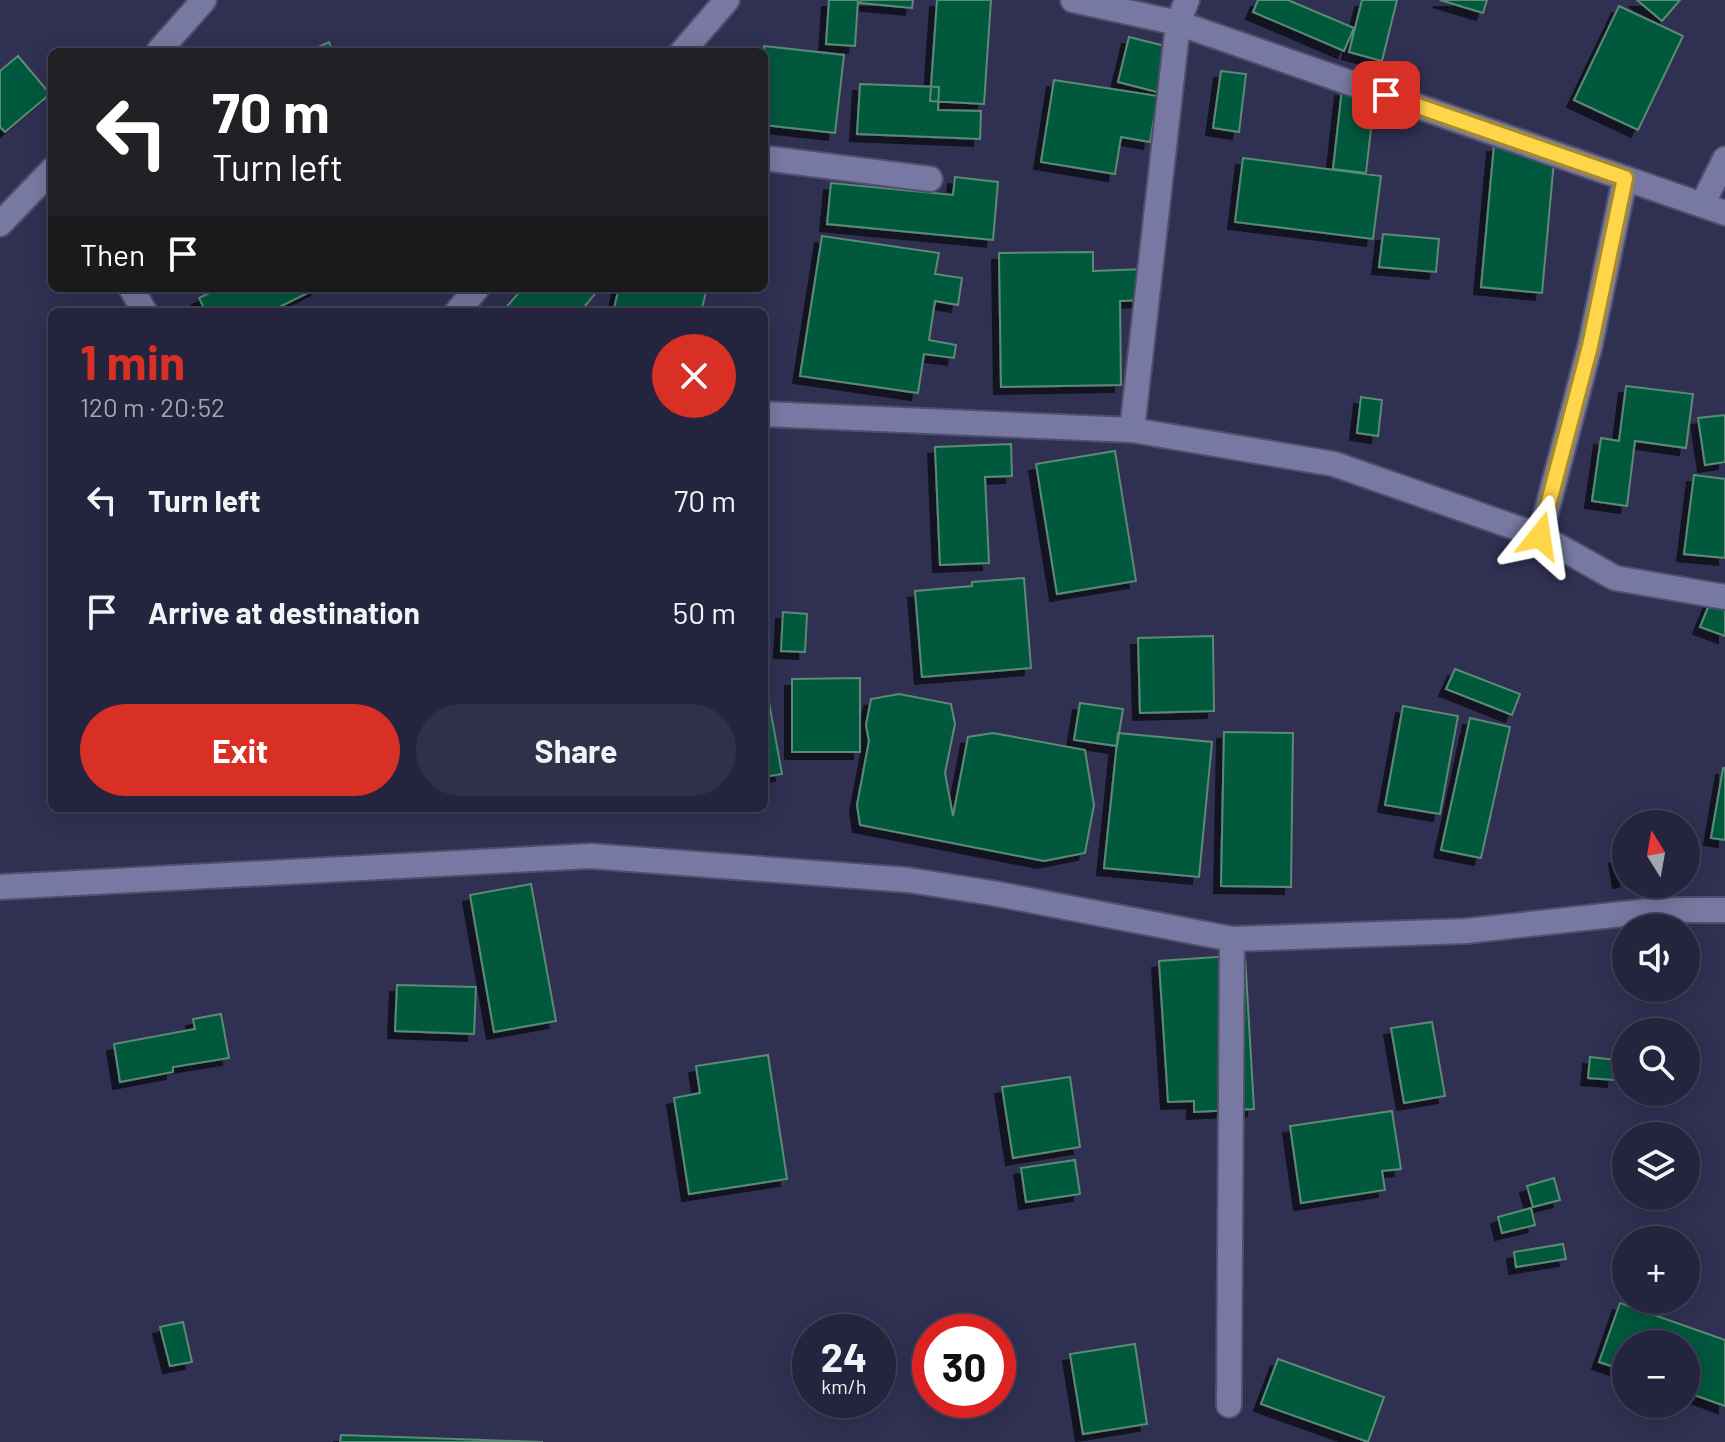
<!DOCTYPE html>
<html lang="en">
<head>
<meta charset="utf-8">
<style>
  :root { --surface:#24243e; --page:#303049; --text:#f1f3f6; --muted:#a3a4b0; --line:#414158; --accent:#d93025 }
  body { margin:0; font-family:Barlow,sans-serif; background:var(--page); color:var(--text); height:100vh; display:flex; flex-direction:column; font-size:30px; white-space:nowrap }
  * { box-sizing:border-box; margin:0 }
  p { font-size:26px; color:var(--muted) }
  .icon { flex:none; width:44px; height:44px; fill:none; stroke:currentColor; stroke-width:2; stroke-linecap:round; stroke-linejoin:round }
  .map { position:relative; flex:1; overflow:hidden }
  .side { position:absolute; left:48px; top:308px; width:720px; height:504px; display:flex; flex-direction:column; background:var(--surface); border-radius:12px; box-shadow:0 4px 20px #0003,0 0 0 2px var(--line) }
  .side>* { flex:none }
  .top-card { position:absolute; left:48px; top:48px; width:720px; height:244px; border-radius:12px; box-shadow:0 4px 20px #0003,0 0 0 2px var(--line); background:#202124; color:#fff; overflow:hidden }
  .needle { width:52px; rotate:349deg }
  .controls { position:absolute; left:1612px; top:810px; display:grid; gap:16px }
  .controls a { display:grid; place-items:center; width:88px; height:88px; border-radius:50%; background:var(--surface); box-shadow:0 4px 20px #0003,0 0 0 2px var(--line); font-size:40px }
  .speed { position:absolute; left:792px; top:1314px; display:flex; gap:16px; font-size:40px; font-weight:700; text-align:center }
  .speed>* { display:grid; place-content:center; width:104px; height:104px; border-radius:50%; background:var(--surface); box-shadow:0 4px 20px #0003,0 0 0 2px var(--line); line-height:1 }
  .speed small { font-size:20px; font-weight:400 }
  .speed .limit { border:12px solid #d22; background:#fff; color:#111 }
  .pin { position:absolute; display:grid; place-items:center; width:68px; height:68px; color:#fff; margin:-34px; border-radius:16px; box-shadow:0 4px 12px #0006 }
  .me { position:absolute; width:88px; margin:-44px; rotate:15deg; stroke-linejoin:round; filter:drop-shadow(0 0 6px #0008) }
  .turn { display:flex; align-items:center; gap:28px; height:168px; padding:0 32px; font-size:36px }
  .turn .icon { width:104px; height:104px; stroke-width:2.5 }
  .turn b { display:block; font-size:56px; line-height:68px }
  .then { display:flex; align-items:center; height:76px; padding:0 32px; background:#0003; gap:16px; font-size:30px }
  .round { display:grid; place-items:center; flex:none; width:84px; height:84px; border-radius:42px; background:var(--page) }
  .overview { display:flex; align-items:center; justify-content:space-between; height:136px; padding:0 32px }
  h1 { font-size:48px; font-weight:700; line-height:60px; color:var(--accent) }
  .button { display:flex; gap:16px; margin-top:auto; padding:16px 32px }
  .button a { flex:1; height:92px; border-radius:48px; background:var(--accent); color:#fff; font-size:32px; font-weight:700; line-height:92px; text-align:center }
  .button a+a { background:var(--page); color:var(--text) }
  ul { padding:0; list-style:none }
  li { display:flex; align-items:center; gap:24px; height:112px; padding:0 32px }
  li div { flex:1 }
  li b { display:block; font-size:30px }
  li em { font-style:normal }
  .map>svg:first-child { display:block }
  .building { fill:#04593d; stroke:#5b8a74; stroke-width:2; filter:url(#shadow) }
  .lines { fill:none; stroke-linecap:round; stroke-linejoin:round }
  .minor-casing { stroke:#4f4e6b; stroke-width:28 }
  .minor { stroke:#7879a2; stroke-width:24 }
  .route-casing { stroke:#a68a30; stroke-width:20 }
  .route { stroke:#ffd54a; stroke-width:14 }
</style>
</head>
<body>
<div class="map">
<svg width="1725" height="1442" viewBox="0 0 1725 1442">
  <defs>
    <filter id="shadow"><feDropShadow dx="-7" dy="7" stdDeviation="0" flood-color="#0009"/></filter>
  </defs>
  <rect width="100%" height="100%" fill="#303053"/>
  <path class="building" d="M829 0H858L855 46 826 44Z
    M861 0H913L912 8 860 3Z
    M937 0H991L984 104 930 101Z
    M1258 0H1288L1354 28 1344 51 1253 12Z
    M1362 0H1397L1382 61 1349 52Z
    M1440 0H1487L1483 13Z
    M1637 0H1680L1662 21Z
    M1619 6 1683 36 1638 130 1574 100Z
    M1129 37 1173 48 1161 93 1118 82Z
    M329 42 333 52H308Z
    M764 46 844 55 835 133 764 125Z
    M18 56 50 94 5 132 0 127V71Z
    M1221 71 1246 74 1239 132 1213 128Z
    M1054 80 1158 96 1150 142 1121 137 1115 174 1041 162Z
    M860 84 939 87 938 110 981 111 980 139 857 134Z
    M1342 89 1375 93 1366 173 1333 169Z
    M1494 145 1555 150 1542 293 1481 287Z
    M1243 158 1381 176 1373 239 1235 222Z
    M955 177 998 182 993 240 827 224 831 183 953 195Z
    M1383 234 1439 239 1436 272 1379 267Z
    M822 236 939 253 935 274 962 278 958 305 935 301 929 340 956 345 954 358 924 354 918 393 800 376Z
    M1093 252V271L1146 269 1147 300 1120 301 1121 385 1001 387 999 253Z
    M220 288H318L275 309 276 312H206L199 298Z
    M523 288H600L580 312H502Z
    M619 288H707L701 312H613Z
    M1626 386 1693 394 1686 448 1635 441 1627 506 1592 501 1601 438 1619 441Z
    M1361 397 1382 400 1378 436 1357 433Z
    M1725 415V462L1705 465 1698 418Z
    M1011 444 1012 476 985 477 989 563 940 565 935 447Z
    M1115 451 1136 581 1057 594 1036 464Z
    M1694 475 1725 479V558L1684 554Z
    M1024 578 1031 668 922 677 915 591 972 586V582Z
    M1711 600 1725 605V636L1700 627Z
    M783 612 807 614 805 652 781 651Z
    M1213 636 1214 711 1140 713 1138 638Z
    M1455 669 1520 694 1512 715 1446 689Z
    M860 678V752H792V679Z
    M766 686 782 774 764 777V687Z
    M899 694 951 704 955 724 945 773 953 816 968 737 993 733 1085 750 1094 805 1085 853 1044 861 860 825 857 805 869 741 866 725 871 699Z
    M1080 703 1123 709 1117 746 1074 740Z
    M1403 706 1458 716 1440 814 1385 805Z
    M1470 718 1510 727 1481 858 1441 850Z
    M1224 732 1293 733 1291 887 1221 886Z
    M1118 733 1212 742 1199 877 1104 868Z
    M1723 768H1725V840L1711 838Z
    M1636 814 1675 824H1633Z
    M1626 856V880L1620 881 1616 857Z
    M531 884 556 1021 494 1032 470 895Z
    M1245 955 1254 1109 1194 1112V1101L1168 1102 1159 961Z
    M397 985 476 987 474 1034 395 1031Z
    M221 1014 229 1058 173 1067V1072L120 1082 114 1044 195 1029 193 1019Z
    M1432 1022 1445 1096 1404 1103 1391 1028Z
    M768 1055 787 1179 689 1194 674 1098 700 1093 696 1066Z
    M1590 1057 1616 1060 1614 1080 1588 1078Z
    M1070 1077 1080 1147 1013 1158 1002 1087Z
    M1392 1111 1401 1169 1382 1171 1385 1190 1301 1203 1290 1126Z
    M1075 1160 1080 1194 1026 1202 1021 1168Z
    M1554 1178 1560 1200 1533 1207 1527 1186Z
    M1531 1208 1535 1225 1502 1233 1498 1217Z
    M1563 1244 1566 1259 1516 1267 1514 1252Z
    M1620 1303 1725 1340V1406L1686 1392V1344H1626V1371L1599 1362Z
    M183 1322 192 1362 170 1366 160 1327Z
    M1135 1344 1147 1424 1083 1434 1070 1354Z
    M1278 1359 1384 1397 1368 1442 1261 1404Z
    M341 1435 543 1442H340Z"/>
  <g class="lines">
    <defs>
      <path id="minor" d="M1073 0 1178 23 1725 213
        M158 52 204 0
        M682 52 727 0
        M764 158 930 179
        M1702 205 1725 159
        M0 224 52 170
        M131 288 145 312
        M457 312 477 288
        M764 414 1132 430 1334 464 1540 536 1615 578 1725 597
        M1132 430 1178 23 1187 0
        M1540 536 1590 346 1625 178
        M0 887 591 856 908 880 992 893 1232 939 1466 931 1659 910H1725
        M1229 1405 1232 939"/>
    </defs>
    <use href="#minor" class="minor-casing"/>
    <use href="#minor" class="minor"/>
  </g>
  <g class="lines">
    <defs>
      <path id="route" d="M1386 95 1625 178 1590 346 1540 536"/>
    </defs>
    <use href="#route" class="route-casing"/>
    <use href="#route" class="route"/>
  </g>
</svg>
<div class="controls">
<a><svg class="needle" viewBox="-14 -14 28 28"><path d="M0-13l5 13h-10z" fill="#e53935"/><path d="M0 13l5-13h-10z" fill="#a3a4b0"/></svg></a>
<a><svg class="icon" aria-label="sound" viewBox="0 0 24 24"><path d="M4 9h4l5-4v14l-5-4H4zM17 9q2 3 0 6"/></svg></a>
<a><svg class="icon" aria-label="search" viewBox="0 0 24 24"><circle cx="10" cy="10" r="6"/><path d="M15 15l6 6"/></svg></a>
<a><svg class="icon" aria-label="layers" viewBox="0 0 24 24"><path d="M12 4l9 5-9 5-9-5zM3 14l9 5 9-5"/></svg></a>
<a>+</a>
<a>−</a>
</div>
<div class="speed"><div>24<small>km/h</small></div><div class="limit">30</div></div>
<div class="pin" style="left:1386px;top:95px;background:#d93025"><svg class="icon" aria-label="arrive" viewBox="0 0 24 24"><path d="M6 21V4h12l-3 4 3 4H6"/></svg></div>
<svg class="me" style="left:1540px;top:536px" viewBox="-20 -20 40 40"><path d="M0-17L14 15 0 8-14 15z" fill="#ffd54a" stroke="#fff" stroke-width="4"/></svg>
<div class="top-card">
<div class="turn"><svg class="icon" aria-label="left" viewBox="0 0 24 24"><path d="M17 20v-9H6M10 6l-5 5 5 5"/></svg><div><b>70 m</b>Turn left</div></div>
<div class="then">Then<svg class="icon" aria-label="arrive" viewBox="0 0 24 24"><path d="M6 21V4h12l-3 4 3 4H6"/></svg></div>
</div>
<section class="side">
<div class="overview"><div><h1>1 min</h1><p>120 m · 20:52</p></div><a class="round" style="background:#d93025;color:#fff"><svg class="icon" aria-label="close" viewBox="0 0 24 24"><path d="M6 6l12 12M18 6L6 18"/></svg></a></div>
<ul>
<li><svg class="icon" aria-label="left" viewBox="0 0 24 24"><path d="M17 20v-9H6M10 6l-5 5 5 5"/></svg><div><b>Turn left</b></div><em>70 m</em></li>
<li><svg class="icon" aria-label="arrive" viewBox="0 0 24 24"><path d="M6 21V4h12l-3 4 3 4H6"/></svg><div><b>Arrive at destination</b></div><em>50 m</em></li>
</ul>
<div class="button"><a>Exit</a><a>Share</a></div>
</section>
</div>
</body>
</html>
